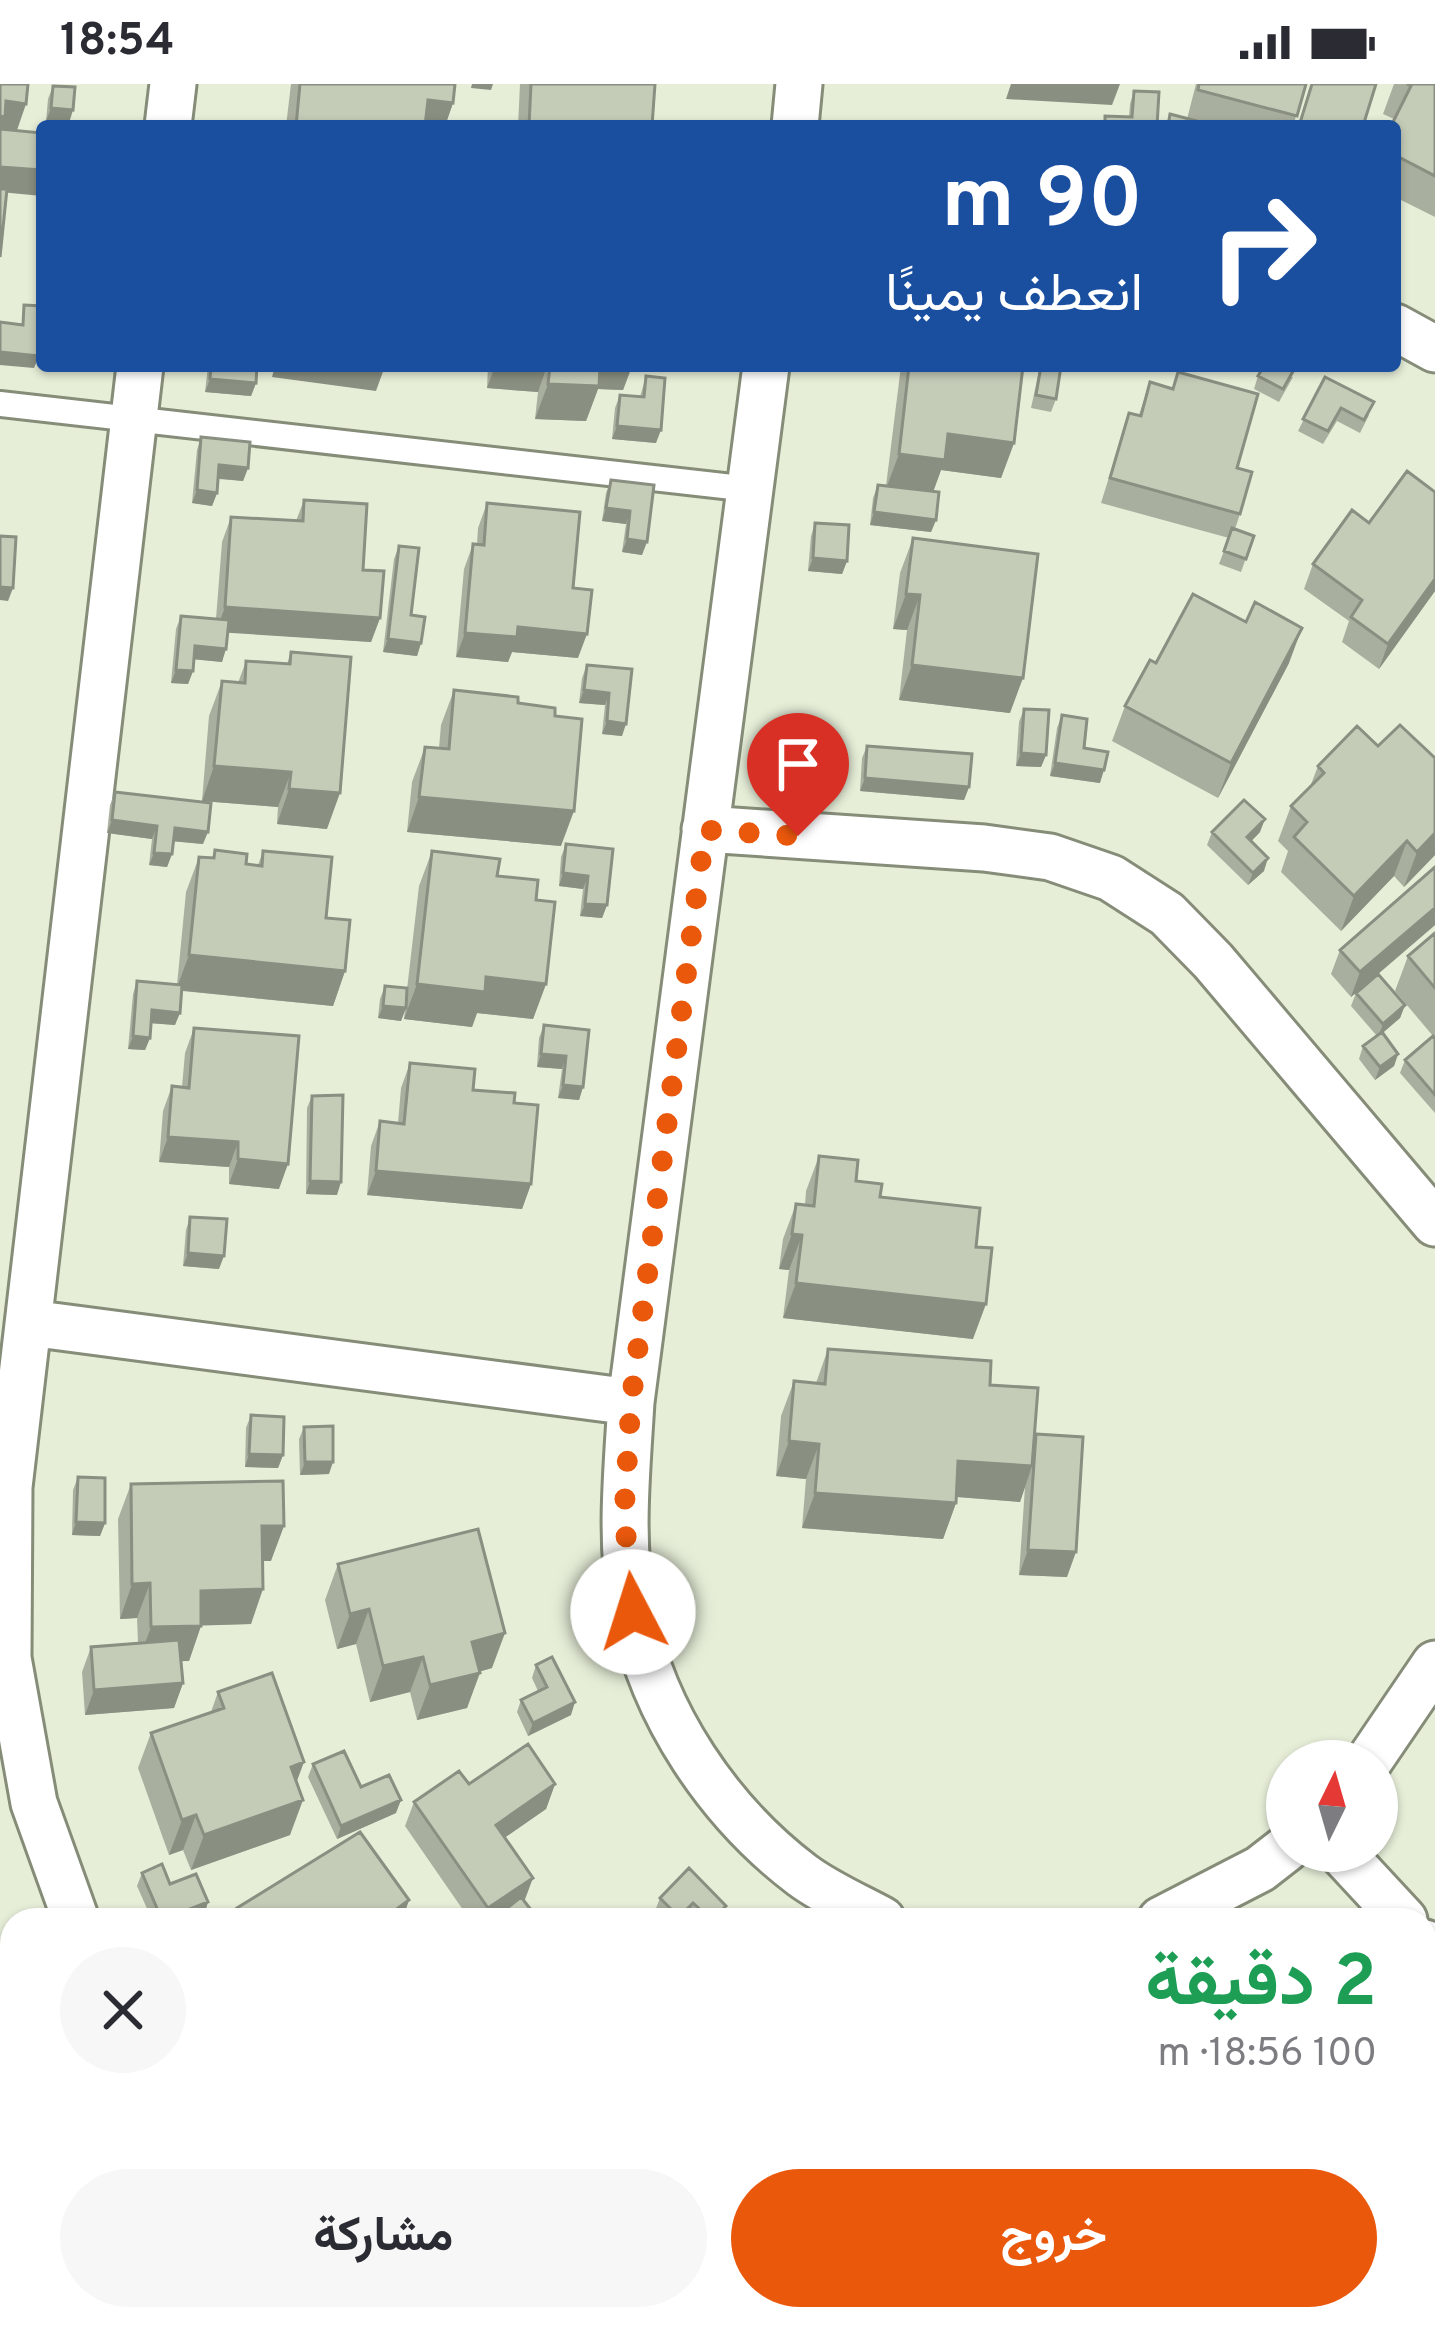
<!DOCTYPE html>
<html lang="ar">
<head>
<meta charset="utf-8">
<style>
  :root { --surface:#fff; --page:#f7f7f7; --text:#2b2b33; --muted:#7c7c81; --accent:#ea580c }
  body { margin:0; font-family:Overpass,Vazirmatn,sans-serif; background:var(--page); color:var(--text); direction:rtl; height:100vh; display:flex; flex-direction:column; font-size:45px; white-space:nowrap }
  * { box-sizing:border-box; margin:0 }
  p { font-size:39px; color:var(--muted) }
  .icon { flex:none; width:66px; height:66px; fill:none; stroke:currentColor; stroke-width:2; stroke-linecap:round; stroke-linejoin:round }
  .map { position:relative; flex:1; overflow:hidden; direction:ltr }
  .side { position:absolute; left:0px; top:1824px; width:1437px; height:423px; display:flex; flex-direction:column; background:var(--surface); border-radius:36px 36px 0 0; box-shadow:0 3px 9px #0004; direction:rtl }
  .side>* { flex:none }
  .guide { position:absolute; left:36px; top:36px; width:1365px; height:252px; border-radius:12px; box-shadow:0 3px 9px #0004; direction:rtl; background:#1a4fa0; color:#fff; overflow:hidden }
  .needle { width:78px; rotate:5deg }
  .buttons { position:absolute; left:1266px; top:1656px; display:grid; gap:24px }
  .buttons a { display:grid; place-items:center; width:132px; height:132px; border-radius:50%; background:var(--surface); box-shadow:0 3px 9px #0004; font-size:60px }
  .pin { position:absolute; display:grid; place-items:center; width:102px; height:102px; color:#fff; margin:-123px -51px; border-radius:50% 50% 50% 0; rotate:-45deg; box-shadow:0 0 12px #0007 }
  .pin .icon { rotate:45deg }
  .me { position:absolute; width:132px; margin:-66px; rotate:355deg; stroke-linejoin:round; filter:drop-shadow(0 0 9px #0008) }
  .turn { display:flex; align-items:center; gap:42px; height:252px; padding:0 60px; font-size:54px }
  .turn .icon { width:156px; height:156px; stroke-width:2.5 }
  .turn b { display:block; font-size:84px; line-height:102px }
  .round { display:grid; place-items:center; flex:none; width:126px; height:126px; border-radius:63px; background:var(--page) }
  .head { display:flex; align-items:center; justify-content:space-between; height:204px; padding:0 60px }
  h1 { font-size:72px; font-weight:700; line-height:90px; color:#1e9e55 }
  .action { display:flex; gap:24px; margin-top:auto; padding:24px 60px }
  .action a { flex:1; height:138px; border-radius:72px; background:var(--accent); color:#fff; font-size:48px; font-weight:700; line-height:138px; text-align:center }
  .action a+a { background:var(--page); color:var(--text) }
  .status { display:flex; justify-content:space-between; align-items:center; height:84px; padding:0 60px; background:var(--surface); direction:ltr }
  .status svg { height:33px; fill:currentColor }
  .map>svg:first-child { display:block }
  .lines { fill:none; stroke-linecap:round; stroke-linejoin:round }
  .service-casing { stroke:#858c78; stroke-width:30 }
  .minor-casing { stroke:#858c78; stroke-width:51 }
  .service { stroke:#fff; stroke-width:24 }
  .minor { stroke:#fff; stroke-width:45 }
  .wall { fill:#a9af9e }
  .shaded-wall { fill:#898f81 }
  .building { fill:#c4ccb8; stroke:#898f81; stroke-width:3 }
  .route { stroke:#ea580c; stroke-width:21; stroke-dasharray:0 37.8 }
</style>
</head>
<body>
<div class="status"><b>18:54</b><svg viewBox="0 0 49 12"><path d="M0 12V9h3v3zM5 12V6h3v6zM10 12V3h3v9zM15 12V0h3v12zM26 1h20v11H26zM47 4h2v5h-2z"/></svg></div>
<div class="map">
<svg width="1435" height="2246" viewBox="0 0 1435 2246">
  <rect width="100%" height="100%" fill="#e6eed8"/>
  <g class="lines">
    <defs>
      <path id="service" d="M0 320 750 405"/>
      <path id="minor" d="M168 42 173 0
        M795 42 799 0
        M1395 243 1435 265
        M766 282 631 1318C627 1387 619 1459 633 1528 653 1631 719 1728 802 1791 826 1809 856 1822 882 1836
        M705 745 984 764 1050 773 1111 794 1167 830 1213 877 1435 1139
        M30 1239 631 1318
        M1369 1677 1435 1580
        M1340 1767 1404 1836
        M76 1836 34 1719 8 1574 9 1403 140 282
        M1161 1836 1260 1785 1287 1764
        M1425 1859 1435 1870
        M388 2235 403 2246"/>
    </defs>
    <use href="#service" class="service-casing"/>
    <use href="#minor" class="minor-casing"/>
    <use href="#service" class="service"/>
    <use href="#minor" class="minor"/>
  </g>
  <path class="wall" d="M291 0H455L453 19 445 42H286Z
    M520 0H655L652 42H518Z
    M1196 0H1306L1293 42H1166L1170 30 1187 35Z
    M1394 0H1435V133L1395 113 1394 35 1383 30Z
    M53 2 69 39 46 37 48 15Z
    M1134 7 1157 42H1102L1105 32 1129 33 1130 20Z
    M208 282H257L256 299 251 312 205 308Z
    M488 282H632L623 306 598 305 586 337 535 335 538 308 487 304Z
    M901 282H1023L1014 359 1001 394 941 386 933 408 936 436 931 448 870 441 873 414 878 401 886 402Z
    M1040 282 1056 315 1051 328 1031 324Z
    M1178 288 1240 430 1235 445 1254 452 1241 488 1219 480 1229 454 1101 419 1129 329 1139 331 1150 298 1172 305Z
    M646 292 656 359 612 355 615 324 620 311 640 313Z
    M1258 292 1293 293 1279 318 1254 305Z
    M1325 293 1369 331 1360 349 1337 337 1323 360 1298 347Z
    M201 353 248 384 243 397 218 395 217 409 212 422 192 419 197 366Z
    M611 396 654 401 642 471 622 468 626 440 602 437 606 409Z
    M304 416 363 486 380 534 371 558 228 548 222 578 194 575 193 587 188 600 171 599 176 545 181 532 216 535 222 458 231 433 296 437Z
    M487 419 573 504 578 574 512 568 508 578 456 573 464 485 473 460H477L478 444Z
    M815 439 847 477 842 490 808 487 811 452Z
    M1369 439 1435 507 1379 585 1342 558 1349 537 1304 505 1313 480Z
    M913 454 1010 629 899 616 907 546 893 545 900 489Z
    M399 462 411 531 421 559 417 572 383 568 394 475Z
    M291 568 327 745 277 740 278 723 202 717 209 632 222 597 238 599 246 577 287 580Z
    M1156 579H1289L1218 714 1112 657 1125 622Z
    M587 581 632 585 622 652 602 650 605 621 579 619 582 594Z
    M454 606 518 619 555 632 561 762 407 748 412 698 425 663 439 664 441 641Z
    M1024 625 1046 671 1041 683 1016 682 1019 638Z
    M1062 631 1084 664 1100 699 1050 692 1057 644Z
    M867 662 969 703 964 716 860 707 862 674Z
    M1318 682 1435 771 1404 803 1394 792 1341 847 1281 788 1288 767 1278 757 1291 722 1310 703Z
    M115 708 203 760 173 757 172 770 167 783 149 781 152 755 107 749 110 721Z
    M1212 748H1260L1251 757 1264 787 1248 801 1207 761Z
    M566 760 607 821 602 834 580 832 583 805 559 802 561 773Z
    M215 766 246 780 258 781 263 767 326 834 345 887 333 922 182 907 175 941 151 939 150 954 145 966 128 965 133 910 137 897 177 901 186 808 199 773 212 774Z
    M432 767 497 792 536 816 546 900 533 935 477 929 472 943 404 935 405 926 401 937 378 934 380 915 385 902 406 914 419 802Z
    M1435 841 1370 897 1405 921 1400 934 1382 949 1398 970 1394 982 1375 996 1359 975 1363 962 1377 952 1351 922 1356 909 1351 913 1331 890 1340 866Z
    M1435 849V1029L1400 989 1405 976 1433 952 1395 907 1408 872Z
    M544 941 583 1003 579 1016 558 1014 562 985 537 983 539 954Z
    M194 944 279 1105 229 1100V1083L159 1078 163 1027 172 1002 182 1003 185 969Z
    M410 979 473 1006 514 1019 531 1100 522 1125 367 1111 371 1062 380 1037 398 1039 401 1004Z
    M312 1012 337 1111 306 1110 307 1024Z
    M819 1072 880 1113 976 1163 973 1255 783 1234 789 1186 779 1185 783 1155 796 1120 805 1121 806 1107Z
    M190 1133 219 1185 183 1182 186 1146Z
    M828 1265 990 1301 1034 1354 1067 1493 1019 1491 1025 1403 1020 1418 956 1413V1419L943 1455 802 1444 806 1395 776 1392 781 1332 794 1297 816 1299Z
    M251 1331 283 1371 278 1384 245 1383 246 1344Z
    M304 1343 329 1390 300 1391 299 1355Z
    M78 1393 105 1439 100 1452 72 1451 73 1406Z
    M131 1400 271 1477H263L251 1540 201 1541 189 1577H181L183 1599 174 1624 85 1631 82 1588 91 1563 138 1559 137 1534 120 1535 118 1435Z
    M338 1480 492 1584 479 1588 467 1624 417 1636 410 1608 370 1618 356 1560 337 1565 325 1516Z
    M536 1581 571 1631 528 1652 517 1628 521 1616 538 1607 532 1594Z
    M218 1608 297 1698 290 1751 191 1786 183 1766 169 1771 138 1684 151 1649 211 1628Z
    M313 1680 361 1703 396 1729 337 1755 308 1693Z
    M555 1700 546 1725 505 1753 524 1818 539 1836H470L405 1742 414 1718Z
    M142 1789 208 1818 204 1831 192 1836H152L137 1802Z
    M660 1814 726 1822 720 1836H693L688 1832 684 1836H645L660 1832 655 1827Z
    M409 1816 402 1836H233L237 1824Z
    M488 2235H536L528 2246H504Z
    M949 2235H1078L1077 2246H949Z
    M1113 2235H1251L1247 2246H1115Z
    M1323 2235H1425L1435 2246H1328Z"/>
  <path class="shaded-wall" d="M472 0H493L491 6 471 4Z
    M1011 0H1120L1112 21 1006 15Z
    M428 16 453 19 445 42H418Z
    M6 17 26 20 14 55 0 54V32Z
    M51 24 73 26 69 39 46 37Z
    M0 83 42 86V112L0 108Z
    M0 268 39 272 34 284 0 281Z
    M275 282H385L376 307 272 293Z
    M495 282H547L538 308 487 304Z
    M596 282H632L623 306 598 305 586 337 535 335 548 300Z
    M210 295 256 299 251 312 205 308Z
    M617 342 661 346 656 359 612 355Z
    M948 350 1014 359 1001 394 941 386 932 411 886 405 899 370Z
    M219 381 248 384 243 397 214 394Z
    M197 406 217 409 212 422 192 419Z
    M606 424 630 427 626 440 602 437Z
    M874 428 936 436 931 448 870 441Z
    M627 455 647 458 642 471 622 468Z
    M813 474 847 477 842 490 808 487Z
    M1435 495V507L1379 585 1388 560Z
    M0 503 13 504 8 517 0 516Z
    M906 510 920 511 907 546 893 545Z
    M225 523 380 534 371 558 216 548Z
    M518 543 587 550 578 574 512 568 508 578 456 573 465 549Z
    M1302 544 1289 579 1218 714 1231 679Z
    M388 555 421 559 417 572 383 568Z
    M195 562 226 565 222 578 191 575Z
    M912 581 1023 594 1010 629 899 616Z
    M176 586 193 587 188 600 171 599Z
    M584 606 609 609 605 621 579 619Z
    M607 637 626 640 622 652 602 650Z
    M1021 669 1046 671 1041 683 1016 682Z
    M1055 679 1104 686 1100 699 1050 692Z
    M214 682 291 688 278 723 202 717Z
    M865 694 969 703 964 716 860 707Z
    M289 705 340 709 327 745 277 740Z
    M419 713 574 727 561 762 407 748Z
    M1265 735 1260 748 1243 766 1247 753Z
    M112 736 157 742 152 755 107 749Z
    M175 744 208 748 203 760 170 757Z
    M1435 749V771L1404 803 1417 768Z
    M1407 757 1394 792 1341 847 1354 812Z
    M154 769 172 770 167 783 149 781Z
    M1268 774 1264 787 1248 801 1253 789Z
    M563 789 588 792 583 805 559 802Z
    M585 820 607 821 602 834 580 832Z
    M1435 824V841L1351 913 1360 888Z
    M189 871 345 887 333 922 176 906Z
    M486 893 546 900 533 935 477 929 472 943 404 935 417 900Z
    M1405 921 1400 934 1378 953 1383 940Z
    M383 922 406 924 401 937 378 934Z
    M152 926 180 929 175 941 148 939Z
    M133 952 150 954 145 966 128 965Z
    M541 970 566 972 562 985 537 983Z
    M1398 970 1394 982 1375 996 1380 983Z
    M563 1001 583 1003 579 1016 558 1014Z
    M168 1053 238 1058 229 1083 159 1078Z
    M238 1075 288 1080 279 1105 229 1100Z
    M376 1087 531 1100 522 1125 367 1111Z
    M310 1097 341 1098 337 1111 306 1110Z
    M792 1150 802 1151 789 1186 779 1185Z
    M188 1169 224 1172 219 1185 183 1182Z
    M796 1199 986 1220 973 1255 783 1234Z
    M789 1357 819 1360 806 1395 776 1392Z
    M249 1370 283 1371 278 1384 245 1383Z
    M958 1377 1032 1382 1020 1418 946 1412Z
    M305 1378H333L329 1390 300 1391Z
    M815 1409 956 1419 943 1455 802 1444Z
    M76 1438 105 1439 100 1452 72 1451Z
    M262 1442H284L271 1477H249Z
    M1028 1466 1076 1468 1067 1493 1019 1491Z
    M150 1499 137 1534 120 1535 132 1500Z
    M263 1505 251 1540 188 1542 201 1507Z
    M369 1525 356 1560 337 1565 350 1530Z
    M201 1542 189 1577 138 1578 151 1543Z
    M505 1549 492 1584 459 1593 472 1558Z
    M423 1573 410 1608 370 1618 383 1582Z
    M480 1589 467 1624 417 1636 430 1601Z
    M183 1599 174 1624 85 1631 94 1606Z
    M575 1618 571 1631 528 1652 533 1639Z
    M304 1678 291 1713V1683Z
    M555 1700 546 1725 487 1766 496 1741Z
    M303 1716 290 1751 191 1786 204 1751Z
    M401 1716 396 1729 337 1755 341 1742Z
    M196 1731 183 1766 169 1771 182 1736Z
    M533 1794 524 1818 498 1836H484L488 1824Z
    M409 1816 402 1836H388L391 1829Z
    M208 1818 204 1831 192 1836H165Z
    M693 1819 688 1832 684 1836H678Z
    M1435 2025 1432 2038 1425 2040V2029Z
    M1435 2223V2246H1397L1400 2240 1410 2235H1425V2228Z
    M12 2227V2235H28L12 2246H0V2236Z
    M1374 2235H1390L1386 2246H1356L1357 2243Z"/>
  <path class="building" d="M0 0H28L26 20 6 17 5 33 0 32Z
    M300 0H455L453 19 428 16 425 42H296Z
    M531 0H655L652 42H529Z
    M1199 0H1306L1297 32 1198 6Z
    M1312 0H1376L1363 42H1299Z
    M1407 0H1435V92L1395 71V42H1391L1411 2Z
    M53 2 75 3 73 26 51 24Z
    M1134 7 1159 8 1157 42H1105V32L1132 33Z
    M1170 30 1197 37 1196 42H1168Z
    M0 45 42 49V86L0 83Z
    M0 105H7L0 173Z
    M24 221 42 222 39 272 0 268V238L23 241Z
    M211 282H257L256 299 210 295Z
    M550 282H600L599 302 548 300Z
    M909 282H1023L1014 359 948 350 945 376 899 370Z
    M1041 282H1061L1056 315 1036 311Z
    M1264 282H1296L1283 305 1258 292Z
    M1178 288 1258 310 1237 384 1252 388 1240 430 1110 394 1129 329 1141 332 1150 298 1173 305Z
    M646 292 665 294 661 346 617 342 620 311 644 313Z
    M1325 293 1374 318 1364 336 1341 324 1328 347 1303 335Z
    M201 353 250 358 248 384 219 381 217 409 197 406Z
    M1407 387 1435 408V495L1388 560 1351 533 1362 516 1313 480 1352 426 1369 439Z
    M611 396 654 401 647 458 627 455 630 427 606 424Z
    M878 401 939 408 936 436 874 428Z
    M304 416 367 420 363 486 384 487 380 534 225 523 231 433 303 437Z
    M487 419 580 428 573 504 592 506 587 550 518 543 517 553 465 549 473 460 484 461Z
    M815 439 849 441 847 477 813 474Z
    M1232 444 1254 452 1246 475 1224 467Z
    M0 452 16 453 13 504 0 503Z
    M913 454 1038 470 1023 594 912 581 920 511 906 510Z
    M399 462 419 464 411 531 425 533 421 559 388 555Z
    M1193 510 1246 538 1255 518 1302 544 1231 679 1125 622 1150 576 1156 579Z
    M181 532 229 536 226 565 195 562 193 587 176 586Z
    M291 568 351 573 340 709 289 705 291 688 214 682 222 597 245 599 246 577 290 580Z
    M587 581 632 585 626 640 607 637 609 609 584 606Z
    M454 606 518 613V619L555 624V632L582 635 574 727 419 713 425 663 449 665Z
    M1024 625 1049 626 1046 671 1021 669Z
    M1062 631 1087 635 1084 664 1108 668 1104 686 1055 679Z
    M1400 641 1435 674V749L1417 768 1407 757 1354 812 1294 753 1307 738 1291 722 1324 689 1318 682 1357 642 1378 662Z
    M867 662 972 670 969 703 865 694Z
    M115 708 211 719 208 748 175 744 172 770 154 769 157 742 112 736Z
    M1244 716 1265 735 1247 753 1268 774 1253 789 1212 748Z
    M566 760 613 765 607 821 585 820 588 792 563 789Z
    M215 766 247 770 246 780 262 782 263 767 332 773 326 834 350 836 345 887 189 871 199 773 214 774Z
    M432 767 500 775 497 792 538 796 536 816 555 818 546 900 486 893 485 908 417 900Z
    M1435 783V824L1360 888 1340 866Z
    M1435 849V904L1408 872Z
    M1378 890 1405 921 1383 940 1356 909Z
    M137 897 182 901 180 929 152 926 150 954 133 952Z
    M385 902 407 904 406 924 383 922Z
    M544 941 589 946 583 1003 563 1001 566 972 541 970Z
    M194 944 299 952 288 1080 238 1075V1058L168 1053 172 1002 189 1004Z
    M1382 948 1398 970 1380 983 1363 962Z
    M1433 952 1435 954V1011L1405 976Z
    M410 979 475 985 473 1006 515 1009 514 1019 538 1021 531 1100 376 1087 380 1037 404 1040Z
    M343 1011 341 1098 310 1097 312 1012Z
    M819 1072 858 1076 856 1097 882 1100 880 1113 980 1124 976 1163 992 1164 986 1220 796 1199 802 1151 792 1150 796 1120 814 1122Z
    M190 1133 227 1135 224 1172 188 1169Z
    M828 1265 991 1277 990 1301 1038 1304 1032 1382 958 1377 956 1419 815 1409 819 1360 789 1357 794 1297 825 1300Z
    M251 1331 284 1333 283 1371 249 1370Z
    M333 1342V1378H305L304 1343Z
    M1036 1350 1083 1353 1076 1468 1028 1466Z
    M78 1393 105 1394V1439L76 1438Z
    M283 1397 284 1442H262L263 1505 201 1507V1542L151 1543 150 1499 132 1500 131 1400Z
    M478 1445 505 1549 472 1558 480 1589 430 1601 423 1573 383 1582 369 1525 350 1530 338 1480Z
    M179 1556 183 1599 94 1606 91 1563Z
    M552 1573 575 1618 533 1639 521 1616 547 1603 536 1581Z
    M272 1589 304 1678 291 1683 303 1716 204 1751 196 1731 182 1736 151 1649 224 1624 218 1608Z
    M528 1660 555 1700 496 1741 533 1794 488 1824 414 1718 459 1687 469 1700Z
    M344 1667 361 1703 389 1691 401 1716 341 1742 313 1680Z
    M360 1748 409 1816 391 1829 396 1836H246L237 1824Z
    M162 1780 170 1800 196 1790 208 1818 162 1836 142 1789Z
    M689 1784 726 1822 712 1836 693 1819 679 1833 660 1814Z
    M521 1813 539 1836H492Z
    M651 1827 668 1836H645Z
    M1425 1996 1435 2021V2025L1425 2029Z
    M1425 2072 1435 2093V2223L1425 2228Z
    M12 2123V2227L0 2236V2126L3 2129Z
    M137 2235H155L163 2242 170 2235H192L204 2246H126Z
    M511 2235H532L525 2245Z
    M737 2235H857L855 2246H735Z
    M960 2235H1078L1077 2246H959Z
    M1128 2235H1242L1245 2246H1130Z
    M1353 2235H1374L1357 2243Z"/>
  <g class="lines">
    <path class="route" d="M633 1528 624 1430 631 1318 705 746 798 752"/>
  </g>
</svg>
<div class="buttons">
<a><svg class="needle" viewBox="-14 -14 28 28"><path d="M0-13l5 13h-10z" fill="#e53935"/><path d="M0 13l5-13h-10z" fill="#7c7c81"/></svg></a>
</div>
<div class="pin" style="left:798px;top:752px;background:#d93025"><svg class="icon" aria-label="arrive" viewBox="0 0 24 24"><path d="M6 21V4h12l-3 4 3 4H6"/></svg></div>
<svg class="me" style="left:633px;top:1528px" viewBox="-20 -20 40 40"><circle r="19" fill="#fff"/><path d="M0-13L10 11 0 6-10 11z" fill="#ea580c"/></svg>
<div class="guide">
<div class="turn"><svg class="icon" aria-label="right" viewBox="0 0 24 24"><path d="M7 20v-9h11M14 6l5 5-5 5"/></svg><div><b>90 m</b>انعطف يمينًا</div></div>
</div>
<section class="side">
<div class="head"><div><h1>2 دقيقة</h1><p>100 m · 18:56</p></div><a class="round"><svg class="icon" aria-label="close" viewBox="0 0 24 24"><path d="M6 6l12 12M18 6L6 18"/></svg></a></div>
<div class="action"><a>خروج</a><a>مشاركة</a></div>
</section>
</div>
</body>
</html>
